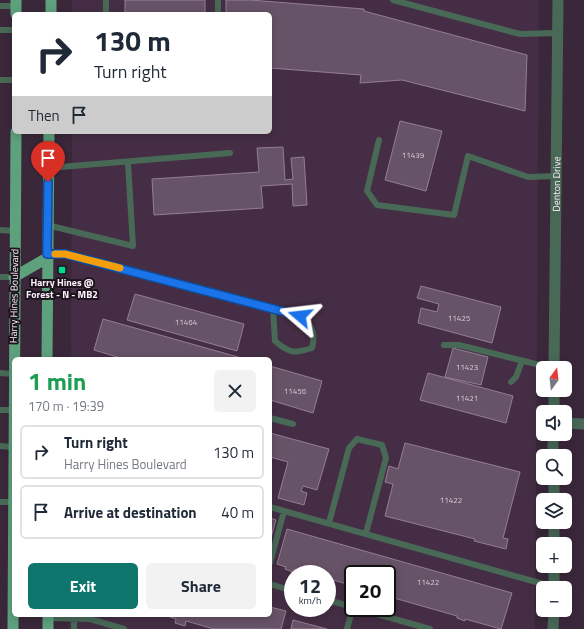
<!DOCTYPE html>
<html lang="en">
<head>
<meta charset="utf-8">
<style>
  :root { --surface:#fff; --page:#f2f2f3; --text:#1f2937; --muted:#747a83; --line:#e0e1e3; --accent:#0f766e }
  body { margin:0; font-family:"Titillium Web",sans-serif; background:var(--page); color:var(--text); height:100vh; display:flex; flex-direction:column; font-size:15px; white-space:nowrap }
  * { box-sizing:border-box; margin:0 }
  p { font-size:13px; color:var(--muted) }
  .icon { flex:none; width:22px; height:22px; fill:none; stroke:currentColor; stroke-width:2; stroke-linecap:round; stroke-linejoin:round }
  .map { position:relative; flex:1; overflow:hidden }
  .side { position:absolute; left:12px; top:357px; width:260px; height:260px; display:flex; flex-direction:column; background:var(--surface); border-radius:6px; box-shadow:0 2px 10px #0003 }
  .side>* { flex:none }
  .guide { position:absolute; left:12px; top:12px; width:260px; height:122px; border-radius:6px; box-shadow:0 2px 10px #0003; background:#fff; color:var(--text); overflow:hidden }
  .needle { width:26px; rotate:15deg }
  .fabs { position:absolute; left:536px; top:361px; display:grid; gap:8px }
  .fabs a { display:grid; place-items:center; width:36px; height:36px; border-radius:6px; background:var(--surface); box-shadow:0 2px 10px #0003; font-size:20px }
  .speed { position:absolute; left:284px; top:565px; display:flex; gap:8px; font-size:20px; font-weight:700; text-align:center }
  .speed>* { display:grid; place-content:center; width:52px; height:52px; border-radius:50%; background:var(--surface); box-shadow:0 2px 10px #0003; line-height:1 }
  .speed small { font-size:10px; font-weight:400 }
  .speed .limit { border:2px solid #111; border-radius:6px; background:#fff; color:#111 }
  .pin { position:absolute; display:grid; place-items:center; width:34px; height:34px; color:#fff; margin:-41px -17px; border-radius:50% 50% 50% 0; rotate:-45deg; box-shadow:0 0 4px #0007 }
  .pin .icon { rotate:45deg }
  .me { position:absolute; width:44px; margin:-22px; rotate:287deg; stroke-linejoin:round; filter:drop-shadow(0 0 3px #0008) }
  .turn { display:flex; align-items:center; gap:14px; height:84px; padding:0 16px; font-size:18px }
  .turn .icon { width:52px; height:52px; stroke-width:2.5 }
  .turn b { display:block; font-size:28px; line-height:34px }
  .then { display:flex; align-items:center; height:38px; padding:0 16px; background:#0003; gap:8px; font-size:15px }
  .round { display:grid; place-items:center; flex:none; width:42px; height:42px; border-radius:6px; background:var(--page) }
  .summary { display:flex; align-items:center; justify-content:space-between; height:68px; padding:0 16px }
  h1 { font-size:24px; font-weight:700; line-height:30px; color:#1e9e55 }
  .action { display:flex; gap:8px; margin-top:auto; padding:8px 16px }
  .action a { flex:1; height:46px; border-radius:6px; background:var(--accent); color:#fff; font-size:16px; font-weight:700; line-height:46px; text-align:center }
  .action a+a { background:var(--page); color:var(--text) }
  ul { padding:0; list-style:none }
  li { display:flex; align-items:center; gap:12px; height:54px; margin:0 8px 6px; padding:0 8px; border:2px solid var(--line); border-radius:6px }
  li div { flex:1 }
  li b { display:block; font-size:15px }
  li em { font-style:normal }
  .map>svg:first-child { display:block }
  .built { fill:#452e45; fill-rule:evenodd }
  .building { fill:#675367; stroke:#947e93 }
  .lines { fill:none; stroke-linecap:round; stroke-linejoin:round }
  .service { stroke:#496957; stroke-width:6 }
  .minor { stroke:#496957; stroke-width:11 }
  .tertiary { stroke:#496957; stroke-width:11 }
  .primary { stroke:#5ea17d; stroke-width:11 }
  .route-casing { stroke:#114b97; stroke-width:10 }
  .route { stroke:#1a73e8; stroke-width:7 }
  .slow { stroke:#f59e0b; stroke-width:7 }
  .poi-dot { fill:#00d98c; stroke:#1c141c; stroke-width:1.5 }
  .labels { text-anchor:middle; dominant-baseline:central; stroke-width:4; stroke-linejoin:round; paint-order:stroke }
  .number-label { font-size:8px; fill:#d8c9d7 }
  .street-label { font-size:10px; fill:#fdf0fc; stroke:#1c141c }
  .poi-label { font-size:10px; font-weight:bold; fill:#fdf0fc; stroke:#1c141c }
</style>
</head>
<body>
<div class="map">
<svg width="584" height="629" viewBox="0 0 584 629">
  <rect width="100%" height="100%" fill="#3a283a"/>
  <path class="built" d="M72 0H539L535 629H69V615H270V359H71L72 132H270V14H72ZM293 574H327V608H293ZM353 574H387V608H353Z"/>
  <path class="building" d="M125 0H205V14H125Z
    M226 0H250L364 9V11L527 55 525 111 402 80 360 83 361 75 270 68V14H226Z
    M400 121 442 131 426 191 385 180Z
    M283 147 285 180 293 179 291 158 304 157 307 205 293 206 292 184 261 186 263 208 154 215 152 179 259 172 257 148Z
    M421 286 501 307 492 343 418 323 421 308 437 312 439 304 417 298Z
    M135 294 244 324 237 351 127 320Z
    M103 319 245 359H124L94 350Z
    M453 348 488 357 481 385 445 377Z
    M270 366 322 381 313 413 270 400Z
    M428 373 513 396 506 423 420 400Z
    M270 433 329 449 317 490 303 486 301 491 307 493 304 505 278 498 288 462 270 457Z
    M405 443 520 472 503 538 508 539 506 549 474 541 475 539 385 516 393 484 385 482 389 466 398 469Z
    M270 518 276 520 270 541Z
    M287 529 512 593 501 629 465 619V621L457 618V616L387 596V574H353V586L327 578V574H312L294 569 293 572 285 569 286 567 277 564Z
    M270 607 286 611 281 629H214L186 621 185 626 175 623 176 619 164 615H270Z
    M293 620 327 629H291Z"/>
  <g class="lines">
    <path class="service" d="M393 0 520 34 558 33
      M0 6H16
      M106 14V0
      M218 14V0
      M0 30H14
      M0 80H14
      M379 140 367 191 377 205 454 215 468 156 528 177 556 176
      M48 168 230 153
      M47 225 133 246 128 163
      M0 230 15 231
      M47 254H65L273 308C295 314 320 319 312 348 294 354 289 353 275 341L273 308
      M0 277H14
      M444 345H459L552 368
      M0 373 13 374
      M511 382 516 377 522 361
      M0 410H13
      M270 418 293 424
      M0 446 13 447
      M0 502H12
      M270 507 554 587
      M329 523 349 448 357 439 382 445 386 458 366 533
      M270 563 284 511
      M270 584 293 591
      M327 600 353 607
      M355 608 430 629
      M48 618 90 619 124 629
      M74 629V618
      M347 629 353 607"/>
    <path class="minor" d="M565 423 584 424"/>
    <g class="tertiary">
      <path id="s1" d="M554 368 558 0"/>
      <path d="M554 412V390"/>
      <path d="M553 434V456"/>
      <path d="M554 478V500"/>
      <path d="M554 522V544"/>
      <path d="M554 566V588"/>
      <path d="M553 629 554 610"/>
    </g>
    <path class="primary" d="M16 14V0
      M51 14V0
      M14 277 47 258
      M47 359 49 132
      M48 615V629
      M13 629 16 132"/>
  </g>
  <g class="lines">
    <defs>
      <path id="route" d="M48 182 47 254H65L300 316"/>
    </defs>
    <use href="#route" class="route-casing"/>
    <use href="#route" class="route"/>
    <path class="slow" d="M55 254H65L120 268"/>
  </g>
  <rect class="poi-dot" x="58" y="266" width="8" height="8" rx="2"/>
  <g class="labels">
    <g class="number-label">
      <text x="413" y="155">11439</text>
      <text x="459" y="318">11425</text>
      <text x="186" y="322">11464</text>
      <text x="467" y="367">11423</text>
      <text x="295" y="391">11456</text>
      <text x="467" y="398">11421</text>
      <text x="451" y="500">11422</text>
      <text x="428" y="582">11422</text>
    </g>
    <g class="street-label">
      <text stroke="none"><textPath href="#s1" startOffset="184">Denton Drive</textPath></text>
      <text transform="translate(14 296) rotate(-89)">Harry Hines Boulevard</text>
    </g>
    <g class="poi-label">
      <text x="62" y="282">Harry Hines @<tspan x="62" dy="12">Forest - N - MB2</tspan></text>
    </g>
  </g>
</svg>
<div class="fabs">
<a><svg class="needle" viewBox="-14 -14 28 28"><path d="M0-13l5 13h-10z" fill="#e53935"/><path d="M0 13l5-13h-10z" fill="#747a83"/></svg></a>
<a><svg class="icon" aria-label="sound" viewBox="0 0 24 24"><path d="M4 9h4l5-4v14l-5-4H4zM17 9q2 3 0 6"/></svg></a>
<a><svg class="icon" aria-label="search" viewBox="0 0 24 24"><circle cx="10" cy="10" r="6"/><path d="M15 15l6 6"/></svg></a>
<a><svg class="icon" aria-label="layers" viewBox="0 0 24 24"><path d="M12 4l9 5-9 5-9-5zM3 14l9 5 9-5"/></svg></a>
<a>+</a>
<a>−</a>
</div>
<div class="speed"><div>12<small>km/h</small></div><div class="limit">20</div></div>
<div class="pin" style="left:48px;top:182px;background:#d93025"><svg class="icon" aria-label="arrive" viewBox="0 0 24 24"><path d="M6 21V4h12l-3 4 3 4H6"/></svg></div>
<svg class="me" style="left:300px;top:316px" viewBox="-20 -20 40 40"><path d="M0-17L14 15 0 8-14 15z" fill="#1a73e8" stroke="#fff" stroke-width="4"/></svg>
<div class="guide">
<div class="turn"><svg class="icon" aria-label="right" viewBox="0 0 24 24"><path d="M7 20v-9h11M14 6l5 5-5 5"/></svg><div><b>130 m</b>Turn right</div></div>
<div class="then">Then<svg class="icon" aria-label="arrive" viewBox="0 0 24 24"><path d="M6 21V4h12l-3 4 3 4H6"/></svg></div>
</div>
<section class="side">
<div class="summary"><div><h1>1 min</h1><p>170 m · 19:39</p></div><a class="round"><svg class="icon" aria-label="close" viewBox="0 0 24 24"><path d="M6 6l12 12M18 6L6 18"/></svg></a></div>
<ul>
<li><svg class="icon" aria-label="right" viewBox="0 0 24 24"><path d="M7 20v-9h11M14 6l5 5-5 5"/></svg><div><b>Turn right</b><p>Harry Hines Boulevard</p></div><em>130 m</em></li>
<li><svg class="icon" aria-label="arrive" viewBox="0 0 24 24"><path d="M6 21V4h12l-3 4 3 4H6"/></svg><div><b>Arrive at destination</b></div><em>40 m</em></li>
</ul>
<div class="action"><a>Exit</a><a>Share</a></div>
</section>
</div>
</body>
</html>
